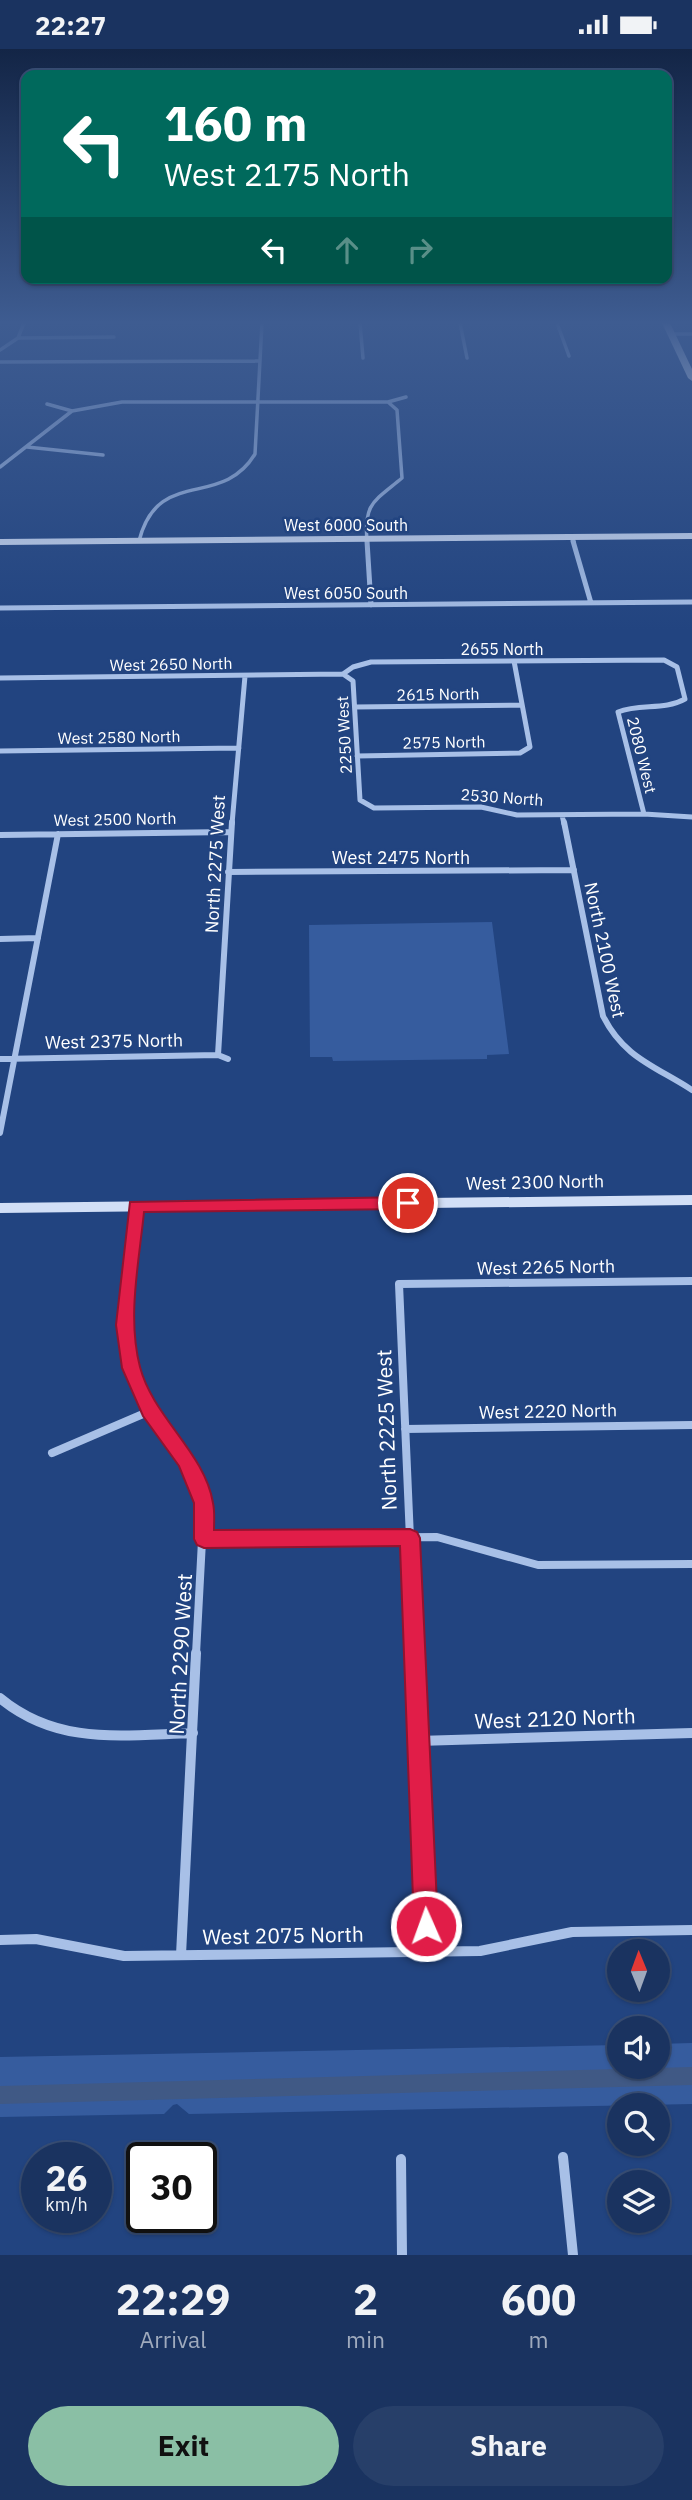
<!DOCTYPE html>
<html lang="en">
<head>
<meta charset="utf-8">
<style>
  :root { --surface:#1a3360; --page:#273f69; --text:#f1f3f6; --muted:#9faabd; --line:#384e75; --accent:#8abfa5 }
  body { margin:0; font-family:"IBM Plex Sans",sans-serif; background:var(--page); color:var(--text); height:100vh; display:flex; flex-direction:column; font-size:26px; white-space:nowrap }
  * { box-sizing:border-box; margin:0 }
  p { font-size:23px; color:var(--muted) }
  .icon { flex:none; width:38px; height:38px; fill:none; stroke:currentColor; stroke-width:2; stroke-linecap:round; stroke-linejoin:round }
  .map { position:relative; height:2206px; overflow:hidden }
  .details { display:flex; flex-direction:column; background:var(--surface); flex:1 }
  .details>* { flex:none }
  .guide { position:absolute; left:21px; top:21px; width:651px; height:214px; border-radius:14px; box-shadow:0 2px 5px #0004,0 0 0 2px var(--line); background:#00695c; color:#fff; overflow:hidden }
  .needle { width:46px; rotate:359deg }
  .controls { position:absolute; left:607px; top:1890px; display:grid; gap:14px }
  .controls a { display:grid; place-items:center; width:63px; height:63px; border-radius:50%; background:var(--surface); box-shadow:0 2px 5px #0004,0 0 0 2px var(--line); font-size:35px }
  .speed { position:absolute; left:21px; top:2093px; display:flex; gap:14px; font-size:35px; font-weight:700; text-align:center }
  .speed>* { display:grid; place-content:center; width:91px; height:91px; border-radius:50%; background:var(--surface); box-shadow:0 2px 5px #0004,0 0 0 2px var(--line); line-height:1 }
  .speed small { font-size:18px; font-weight:400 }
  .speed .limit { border:4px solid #111; border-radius:10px; background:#fff; color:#111 }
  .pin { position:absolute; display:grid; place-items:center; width:60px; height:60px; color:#fff; margin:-30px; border:4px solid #fff; border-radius:50%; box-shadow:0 2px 7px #0007 }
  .me { position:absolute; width:77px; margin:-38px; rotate:358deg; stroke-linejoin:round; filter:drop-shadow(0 0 5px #0008) }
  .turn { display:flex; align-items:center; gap:24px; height:147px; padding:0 28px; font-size:32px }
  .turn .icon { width:91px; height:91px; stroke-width:2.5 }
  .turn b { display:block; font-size:49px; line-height:60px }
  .lanes { display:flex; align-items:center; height:66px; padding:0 28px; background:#0003; justify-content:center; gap:35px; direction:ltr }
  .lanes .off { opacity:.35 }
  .eta { display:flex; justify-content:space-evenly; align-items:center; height:119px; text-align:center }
  .eta b { font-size:42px; font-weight:700; line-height:49px }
  .primary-button { display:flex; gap:14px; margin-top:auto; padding:14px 28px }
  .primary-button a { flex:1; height:80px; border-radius:42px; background:var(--accent); color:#111; font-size:28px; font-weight:700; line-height:80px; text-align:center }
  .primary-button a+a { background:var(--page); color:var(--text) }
  .status { display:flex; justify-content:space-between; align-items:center; height:49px; padding:0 35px; background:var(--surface); direction:ltr }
  .status svg { height:19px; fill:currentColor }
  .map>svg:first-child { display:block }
  .green { fill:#365c9e }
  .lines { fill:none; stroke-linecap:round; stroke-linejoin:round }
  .canal { stroke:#405985; stroke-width:18 }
  .street-far4 { stroke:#a8c0e7; stroke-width:3.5 }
  .street-far3 { stroke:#a8c0e7; stroke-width:5 }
  .street-far2 { stroke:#a8c0e7; stroke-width:6 }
  .street-far1 { stroke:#a8c0e7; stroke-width:8 }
  .street { stroke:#a8c0e7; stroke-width:10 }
  .secondary { fill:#d2dff6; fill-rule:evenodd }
  .primary { fill:#eaf0fd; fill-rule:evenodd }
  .route { fill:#e11d48; stroke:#92132f; stroke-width:2 }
  .labels { text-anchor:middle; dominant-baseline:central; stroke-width:5; stroke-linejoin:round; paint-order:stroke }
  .far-street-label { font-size:16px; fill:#fff; stroke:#224480 }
  .street-label { font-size:18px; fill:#fff; stroke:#224480 }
  .near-street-label { font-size:21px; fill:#fff; stroke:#224480 }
</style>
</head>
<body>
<div class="status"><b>22:27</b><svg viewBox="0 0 49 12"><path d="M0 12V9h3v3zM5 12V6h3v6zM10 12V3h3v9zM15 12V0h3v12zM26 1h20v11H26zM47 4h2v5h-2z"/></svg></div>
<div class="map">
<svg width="692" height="2206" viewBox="0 0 692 2206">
  <rect width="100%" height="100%" fill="#224480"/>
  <path class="green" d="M492 873 509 1005 487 1006V1010L333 1012 332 1008H310L309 876Z
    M692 1994V2055L189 2065 177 2055 173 2056 164 2065 0 2068V2008L619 1996 620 2018H658V1995Z"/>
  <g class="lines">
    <path class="canal" d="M0 2046 692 2027"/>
    <path class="street-far4" d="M360 274 363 309
      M460 274 467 309
      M557 274 569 307
      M671 285H692
      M18 289 114 288
      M0 301 18 289 24 274
      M0 313 260 312
      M47 355 72 362 122 353H388
      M27 398 103 406
      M0 418 72 362
      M572 488 574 493
      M139 492C158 417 221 461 255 405L262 274
      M367 493C364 454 373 453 402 429L397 361 388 353 406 348"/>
    <path class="street-far3" d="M367 492 371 556
      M573 492 591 554
      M0 559 692 553
      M343 625 353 618 371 613 664 611 677 618 685 650C664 662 640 654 618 663L644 765
      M343 625 353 632 360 751 374 759 481 758 517 766 644 765 692 768
      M0 629 343 625
      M355 658 522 656
      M0 702 239 699
      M357 707 520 704 530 698 514 612
      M562 766 564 775
      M232 775 245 627"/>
    <path class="street-far2" d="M564 773 603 967C624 1009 655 1017 692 1041
      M0 786 231 783
      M228 823 574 821
      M0 890 38 889
      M218 1006 232 773
      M0 1010 218 1006 228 1010
      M0 1084 58 785"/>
    <path class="street-far1" d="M136 1157 125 1274 131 1319 150 1362 187 1413 204 1454 196 1605
      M405 1380 692 1376
      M52 1404 150 1362
      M204 1490 437 1488 538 1516 692 1515
      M415 1605 399 1235 692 1232"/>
    <path class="street" d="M414 1604 427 1903
      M0 1649C58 1697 123 1686 193 1684
      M418 1692 692 1684
      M0 1891 36 1890 124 1907 480 1902 572 1883 692 1881
      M181 1906 196 1604
      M563 2108 573 2206
      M401 2110 402 2206"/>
    <path class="secondary" d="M692 484V490L0 496V490Z
      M692 1146V1156L0 1164V1154Z"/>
    <path class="primary" d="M662 274H670L692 320V332L688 329Z"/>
  </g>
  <linearGradient id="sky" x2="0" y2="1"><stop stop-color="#132546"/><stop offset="0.47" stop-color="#3e5c91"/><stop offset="1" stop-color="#3e5c91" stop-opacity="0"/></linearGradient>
  <rect width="692" height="582" fill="url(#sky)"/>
  <path class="route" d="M408 1148 416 1154 408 1160 144 1163C139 1213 127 1269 140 1318 153 1368 205 1404 213 1454 215 1463 214 1473 214 1481L410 1480 417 1483 420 1489 438 1877 434 1885 426 1889 418 1885 414 1877 400 1497 204 1499 197 1496 194 1490V1454L179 1417 143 1367 122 1319 116 1276 130 1153Z"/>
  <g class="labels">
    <g class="far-street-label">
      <text x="346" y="476">West 6000 South</text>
      <text x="346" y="544">West 6050 South</text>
      <text x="502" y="600">2655 North</text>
      <text transform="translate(171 615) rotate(-1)">West 2650 North</text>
      <text transform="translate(438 645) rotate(-1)">2615 North</text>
      <text transform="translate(344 686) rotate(-93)">2250 West</text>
      <text transform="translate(119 688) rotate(-1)">West 2580 North</text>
      <text transform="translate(444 693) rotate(-1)">2575 North</text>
      <text transform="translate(642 706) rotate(76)">2080 West</text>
      <text transform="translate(502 748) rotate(4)">2530 North</text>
      <text transform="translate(115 770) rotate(-1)">West 2500 North</text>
    </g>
    <g class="street-label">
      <text x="401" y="808">West 2475 North</text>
      <text transform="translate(215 815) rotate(-87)">North 2275 West</text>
      <text transform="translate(605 901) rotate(78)">North 2100 West</text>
      <text transform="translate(114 992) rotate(-1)">West 2375 North</text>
      <text transform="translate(535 1133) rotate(-1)">West 2300 North</text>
      <text transform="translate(546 1218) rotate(-1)">West 2265 North</text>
      <text transform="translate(548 1362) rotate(-1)">West 2220 North</text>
    </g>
    <g class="near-street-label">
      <text transform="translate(386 1381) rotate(-92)">North 2225 West</text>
      <text transform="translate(180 1605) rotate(-87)">North 2290 West</text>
      <text transform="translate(555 1669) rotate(-2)">West 2120 North</text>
      <text transform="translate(283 1886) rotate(-1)">West 2075 North</text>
    </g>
  </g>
</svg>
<div class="controls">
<a><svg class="needle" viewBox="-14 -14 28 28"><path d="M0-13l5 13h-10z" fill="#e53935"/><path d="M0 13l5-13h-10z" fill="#9faabd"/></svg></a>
<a><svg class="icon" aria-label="sound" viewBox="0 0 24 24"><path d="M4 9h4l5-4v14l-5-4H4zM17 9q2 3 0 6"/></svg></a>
<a><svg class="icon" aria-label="search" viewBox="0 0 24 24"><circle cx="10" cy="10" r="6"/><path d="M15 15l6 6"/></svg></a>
<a><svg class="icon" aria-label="layers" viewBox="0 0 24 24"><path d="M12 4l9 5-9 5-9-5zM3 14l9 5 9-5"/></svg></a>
</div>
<div class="speed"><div>26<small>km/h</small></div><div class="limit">30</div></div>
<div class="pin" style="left:408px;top:1154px;background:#d93025"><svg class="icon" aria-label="arrive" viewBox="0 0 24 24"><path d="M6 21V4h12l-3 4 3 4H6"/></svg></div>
<svg class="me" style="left:426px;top:1877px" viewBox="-20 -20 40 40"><circle r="17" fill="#e11d48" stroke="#fff" stroke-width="3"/><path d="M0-11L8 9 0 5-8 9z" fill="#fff"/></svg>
<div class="guide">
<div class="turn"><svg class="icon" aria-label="left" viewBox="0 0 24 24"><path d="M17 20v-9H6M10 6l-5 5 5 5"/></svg><div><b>160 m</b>West 2175 North</div></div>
<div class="lanes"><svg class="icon" aria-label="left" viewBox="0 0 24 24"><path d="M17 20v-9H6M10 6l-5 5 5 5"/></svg><svg class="icon off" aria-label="ahead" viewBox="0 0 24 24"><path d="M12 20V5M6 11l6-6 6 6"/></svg><svg class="icon off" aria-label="right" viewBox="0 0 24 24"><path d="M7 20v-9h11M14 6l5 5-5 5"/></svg></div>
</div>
</div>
<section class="details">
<div class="eta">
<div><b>22:29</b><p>Arrival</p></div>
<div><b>2</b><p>min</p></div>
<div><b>600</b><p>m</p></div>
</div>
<div class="primary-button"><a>Exit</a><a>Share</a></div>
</section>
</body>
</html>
